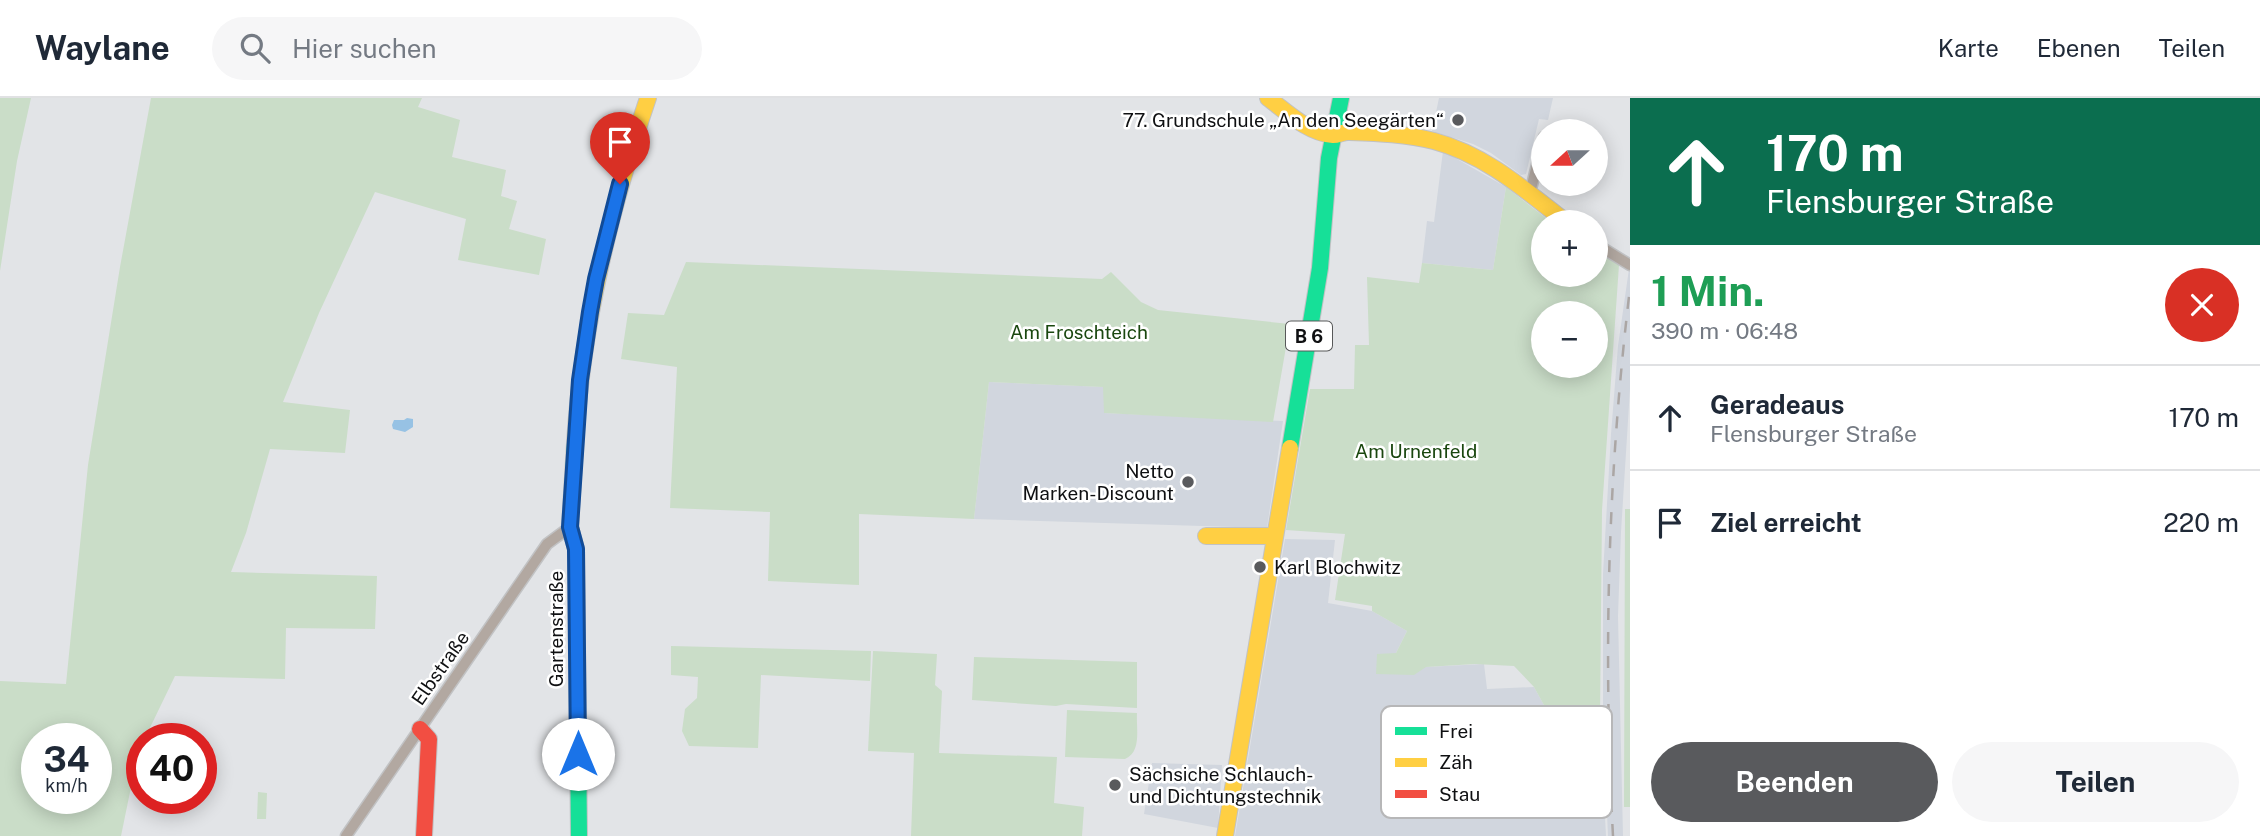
<!DOCTYPE html>
<html lang="de">
<head>
<meta charset="utf-8">
<style>
  :root { --surface:#fff; --page:#f6f6f7; --text:#1f2937; --muted:#747a83; --line:#e0e1e3; --accent:#595a5d }
  body { margin:0; font-family:"Public Sans",sans-serif; background:var(--page); color:var(--text); height:100vh; display:flex; flex-direction:column; font-size:26px; white-space:nowrap }
  * { box-sizing:border-box; margin:0 }
  p { font-size:23px; color:var(--muted) }
  .icon { flex:none; width:38px; height:38px; fill:none; stroke:currentColor; stroke-width:2; stroke-linecap:round; stroke-linejoin:round }
  .map { position:relative; flex:1; overflow:hidden }
  .panel { display:flex; flex-direction:column; background:var(--surface); width:630px }
  .panel>* { flex:none }
  .top-card { background:#0b6e4f; color:#fff; overflow:hidden }
  .needle { width:46px; rotate:249deg }
  .controls { position:absolute; left:1531px; top:21px; display:grid; gap:14px }
  .controls a { display:grid; place-items:center; width:77px; height:77px; border-radius:50%; background:var(--surface); box-shadow:0 4px 18px #0003; font-size:35px }
  .speed { position:absolute; left:21px; top:625px; display:flex; gap:14px; font-size:35px; font-weight:700; text-align:center }
  .speed>* { display:grid; place-content:center; width:91px; height:91px; border-radius:50%; background:var(--surface); box-shadow:0 4px 18px #0003; line-height:1 }
  .speed small { font-size:18px; font-weight:400 }
  .speed .limit { border:10px solid #d22; background:#fff; color:#111 }
  .pin { position:absolute; display:grid; place-items:center; width:60px; height:60px; color:#fff; margin:-72px -30px; border-radius:50% 50% 50% 0; rotate:-45deg; box-shadow:0 0 7px #0007 }
  .pin .icon { rotate:45deg }
  .me { position:absolute; width:77px; margin:-38px; rotate:0deg; stroke-linejoin:round; filter:drop-shadow(0 0 5px #0008) }
  .turn { display:flex; align-items:center; gap:24px; height:147px; padding:0 21px; font-size:32px }
  .turn .icon { width:91px; height:91px; stroke-width:2.5 }
  .turn b { display:block; font-size:49px; line-height:60px }
  .round { display:grid; place-items:center; flex:none; width:74px; height:74px; border-radius:37px; background:var(--page) }
  .summary { display:flex; align-items:center; justify-content:space-between; height:119px; padding:0 21px }
  h1 { font-size:42px; font-weight:700; line-height:52px; color:#1e9e55 }
  .action { display:flex; gap:14px; margin-top:auto; padding:14px 21px }
  .action a { flex:1; height:80px; border-radius:42px; background:var(--accent); color:#fff; font-size:28px; font-weight:700; line-height:80px; text-align:center }
  .action a+a { background:var(--page); color:var(--text) }
  ul { padding:0; list-style:none }
  li { display:flex; align-items:center; gap:21px; height:105px; padding:0 21px; border-top:2px solid var(--line) }
  li div { flex:1 }
  li b { display:block; font-size:26px }
  li em { font-style:normal }
  header { display:flex; align-items:center; gap:42px; box-sizing:border-box; height:98px; padding:0 35px; background:var(--surface); border-bottom:2px solid var(--line) }
  header strong { font-size:33px }
  nav { display:flex; gap:38px; margin-inline-start:auto; font-size:24px }
  .search { width:490px; height:63px; background:var(--page); display:flex; align-items:center; gap:18px; box-sizing:border-box; padding:0 24px; border-radius:38px; color:var(--muted); font-size:26px }
  main { display:flex; flex:1; min-height:0 }
  .map>svg:first-child { display:block }
  .built { fill:#d1d6de }
  .green { fill:#caddc8; fill-rule:evenodd }
  .water { fill:#97c2e4 }
  .lines { fill:none; stroke-linecap:round; stroke-linejoin:round }
  .street-casing { stroke:#c1c2c4; stroke-width:13 }
  .fast-casing { stroke:#c1c2c4; stroke-width:18 }
  .slow-casing { stroke:#c1c2c4; stroke-width:18 }
  .jam-casing { stroke:#c1c2c4; stroke-width:18 }
  .street { stroke:#b2a8a1; stroke-width:10 }
  .fast { stroke:#16e098; stroke-width:16 }
  .slow { stroke:#ffcf43; stroke-width:16 }
  .jam { stroke:#f24e42; stroke-width:16 }
  .rail { stroke:#aba6a4; stroke-width:2.5; stroke-dasharray:12 12; stroke-linecap:butt }
  .route-casing { stroke:#114b97; stroke-width:18 }
  .route { stroke:#1a73e8; stroke-width:12 }
  .poi-dot { fill:#595a5d; stroke:#fff; stroke-width:2.5 }
  .labels { text-anchor:middle; dominant-baseline:central; stroke-width:5; stroke-linejoin:round; paint-order:stroke }
  .shield { fill:#fff; stroke:#575859; stroke-width:2 }
  .shield-label { font-size:18px; font-weight:bold; fill:#0f1012 }
  .poi-label { font-size:19px; fill:#0f1012; stroke:#fff; text-anchor:end }
  .park-label { font-size:19px; fill:#1a470f; stroke:#fff }
  .street-label { font-size:19px; fill:#0f1012; stroke:#fff }
  .key { fill:#fff; stroke:#b7b7b8; stroke-width:2 }
  .key-label { font-size:19px; fill:#0f1012 }
</style>
</head>
<body>
<header>
<strong>Waylane</strong>
<div class="search"><svg class="icon" aria-label="search" viewBox="0 0 24 24"><circle cx="10" cy="10" r="6"/><path d="M15 15l6 6"/></svg>Hier suchen</div>
<nav><a>Karte</a><a>Ebenen</a><a>Teilen</a></nav>
</header>
<main>
<div class="map">
<svg width="1630" height="738" viewBox="0 0 1630 738">
  <rect width="100%" height="100%" fill="#e2e4e7"/>
  <path class="built" d="M1439 0H1553L1548 22 1539 21 1526 76 1521 77 1491 55 1473 46 1432 33Z
    M1443 53 1506 89 1493 172 1422 165 1427 123 1434 124Z
    M1630 164V291L1621 434 1618 518 1623 738H1608L1603 624V476L1611 336 1618 248Z
    M989 284 1104 289V315L1283 323 1267 430 974 421Z
    M1285 441 1335 442 1328 505 1372 513 1407 533 1396 555 1426 569 1484 566 1487 591 1534 589 1551 620 1600 621 1606 738H1235Z
    M1152 665 1222 667 1218 730 1144 716Z"/>
  <path class="green" d="M0 0H31L17 63 0 173Z
    M151 0H422L418 9 460 22 452 59 506 72 501 98 517 103 509 131 546 141 539 177 458 162 466 121 375 94 319 215 283 304 350 312 345 355 270 351 246 435 231 474 377 478 375 531 286 530 285 581 175 578 145 640H142V651L130 694 121 738H0V583L66 586 88 367 120 169ZM37 640H96V700H37Z
    M1506 89 1551 124H1544V177H1596V153L1619 167 1602 412 1600 621 1551 620 1534 589 1514 568 1475 566 1426 569 1414 577 1376 576 1377 556 1396 555 1407 533 1372 513V508L1335 502 1345 436 1286 432 1310 291H1354L1355 247H1369L1367 179 1419 185 1422 165 1493 172ZM1544 215H1596V268H1544Z
    M686 164 1102 181 1111 174 1141 204 1158 212 1290 226 1273 324 1104 315 1103 289 989 284 974 421 859 416V487L768 483 770 414 670 410 677 269 621 261 628 215 664 217Z
    M1625 411H1630V709H1624Z
    M671 548 871 553 870 583 761 577 758 650 689 648 682 633 685 611 697 600 698 579 671 577Z
    M873 553 937 556 935 587 942 593 939 655 1057 659 1054 705 1084 709 1082 738H911L914 655 868 653Z
    M974 559 1137 564V610L1066 606 1056 608 972 602Z
    M1067 612 1137 615C1136 630 1142 654 1125 661L1065 659Z
    M258 694 267 695 266 721H257Z"/>
  <path class="water" d="M407 320 413 321V329L405 334 393 331 392 327 394 322H404Z"/>
  <g class="lines">
    <defs>
      <path id="street" d="M1530 95 1544 39
        M1596 146 1630 167
        M346 738 547 446 570 429"/>
      <path id="fast" d="M575 345 570 429 576 451 579 738
        M1290 350 1320 170 1329 60 1341 0"/>
      <path id="slow" d="M1268 0C1287 14 1308 35 1333 37 1338 37 1343 34 1348 34 1376 35 1407 36 1434 43 1486 57 1525 92 1566 124
        M575 345C582 226 610 113 648 0
        M1206 438H1275
        M1225 738 1290 350"/>
      <path id="jam" d="M420 631 429 641 424 738"/>
    </defs>
    <use href="#street" class="street-casing"/>
    <use href="#fast" class="fast-casing"/>
    <use href="#slow" class="slow-casing"/>
    <use href="#jam" class="jam-casing"/>
    <use href="#street" class="street"/>
    <use href="#fast" class="fast"/>
    <use href="#slow" class="slow"/>
    <use href="#jam" class="jam"/>
    <path class="rail" d="M1613 738C1603 555 1608 373 1630 190"/>
  </g>
  <g class="lines">
    <defs>
      <path id="route" d="M578 656 576 451 570 429 580 282 590 214 596 181 620 86"/>
    </defs>
    <use href="#route" class="route-casing"/>
    <use href="#route" class="route"/>
  </g>
  <g class="poi-dot">
    <circle cx="1458" cy="22" r="7"/>
    <circle cx="1188" cy="384" r="7"/>
    <circle cx="1260" cy="469" r="7"/>
    <circle cx="1115" cy="687" r="7"/>
  </g>
  <g class="labels">
    <rect class="shield" x="1286" y="223.5" width="46" height="29" rx="5"/>
    <g class="shield-label">
      <text x="1309" y="238">B 6</text>
    </g>
    <g class="poi-label">
      <text x="1444" y="22">77. Grundschule „An den Seegärten“</text>
      <text x="1174" y="373">Netto<tspan x="1174" dy="22">Marken-Discount</tspan></text>
      <text x="1274" y="469" text-anchor="start">Karl Blochwitz</text>
      <text x="1129" y="676" text-anchor="start">Sächsiche Schlauch-<tspan x="1129" dy="22">und Dichtungstechnik</tspan></text>
    </g>
    <g class="park-label">
      <text x="1079" y="234">Am Froschteich</text>
      <text x="1416" y="353">Am Urnenfeld</text>
    </g>
    <g class="street-label">
      <text transform="translate(556 531) rotate(-90)">Gartenstraße</text>
      <text transform="translate(440 570) rotate(-55)">Elbstraße</text>
    </g>
  </g>
  <rect x="1381" y="608" width="231" height="112" rx="10" class="key"/>
  <rect x="1395" y="629" width="32" height="8" fill="#16e098"/>
  <rect x="1395" y="660" width="32" height="9" fill="#ffcf43"/>
  <rect x="1395" y="692" width="32" height="8" fill="#f24e42"/>
  <g class="key-label">
    <text x="1439" y="640">Frei</text>
    <text x="1439" y="671">Zäh</text>
    <text x="1439" y="703">Stau</text>
  </g>
</svg>
<div class="controls">
<a><svg class="needle" viewBox="-14 -14 28 28"><path d="M0-13l5 13h-10z" fill="#e53935"/><path d="M0 13l5-13h-10z" fill="#747a83"/></svg></a>
<a>+</a>
<a>−</a>
</div>
<div class="speed"><div>34<small>km/h</small></div><div class="limit">40</div></div>
<div class="pin" style="left:620px;top:86px;background:#d93025"><svg class="icon" aria-label="arrive" viewBox="0 0 24 24"><path d="M6 21V4h12l-3 4 3 4H6"/></svg></div>
<svg class="me" style="left:578px;top:656px" viewBox="-20 -20 40 40"><circle r="19" fill="#fff"/><path d="M0-13L10 11 0 6-10 11z" fill="#1a73e8"/></svg>
</div>
<section class="panel">
<div class="top-card">
<div class="turn"><svg class="icon" aria-label="ahead" viewBox="0 0 24 24"><path d="M12 20V5M6 11l6-6 6 6"/></svg><div><b>170 m</b>Flensburger Straße</div></div>
</div>
<div class="summary"><div><h1>1 Min.</h1><p>390 m · 06:48</p></div><a class="round" style="background:#d93025;color:#fff"><svg class="icon" aria-label="close" viewBox="0 0 24 24"><path d="M6 6l12 12M18 6L6 18"/></svg></a></div>
<ul>
<li><svg class="icon" aria-label="ahead" viewBox="0 0 24 24"><path d="M12 20V5M6 11l6-6 6 6"/></svg><div><b>Geradeaus</b><p>Flensburger Straße</p></div><em>170 m</em></li>
<li><svg class="icon" aria-label="arrive" viewBox="0 0 24 24"><path d="M6 21V4h12l-3 4 3 4H6"/></svg><div><b>Ziel erreicht</b></div><em>220 m</em></li>
</ul>
<div class="action"><a>Beenden</a><a>Teilen</a></div>
</section>
</main>
</body>
</html>
